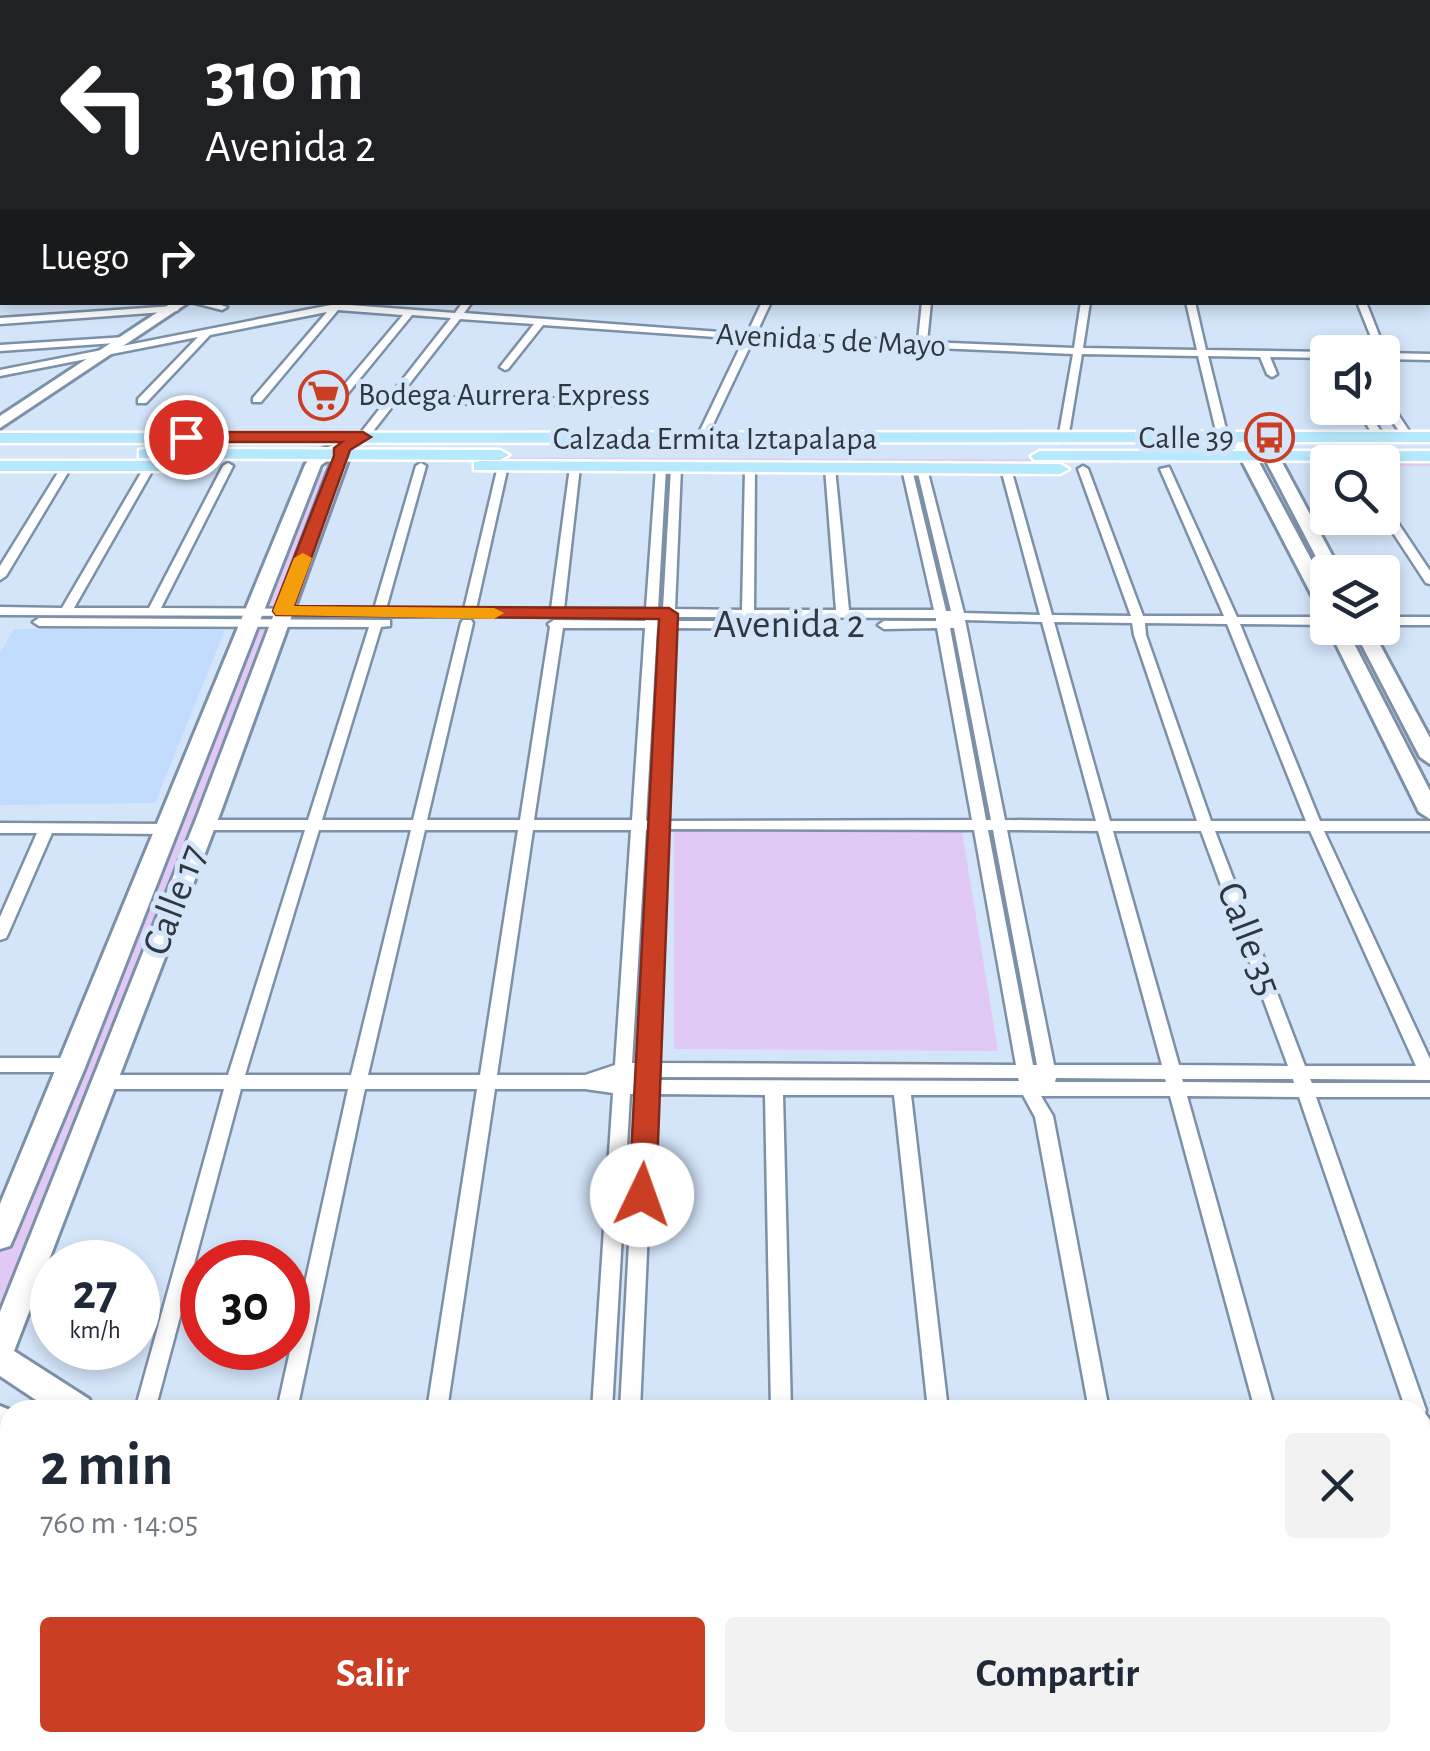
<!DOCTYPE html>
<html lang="es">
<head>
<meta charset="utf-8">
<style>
  :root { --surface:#fff; --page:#f2f2f3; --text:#1f2937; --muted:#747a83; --accent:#ca3f24 }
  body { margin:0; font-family:"Alegreya Sans",sans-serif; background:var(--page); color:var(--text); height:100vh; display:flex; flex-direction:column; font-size:38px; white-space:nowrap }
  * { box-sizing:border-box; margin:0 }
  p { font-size:32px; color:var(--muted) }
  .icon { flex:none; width:55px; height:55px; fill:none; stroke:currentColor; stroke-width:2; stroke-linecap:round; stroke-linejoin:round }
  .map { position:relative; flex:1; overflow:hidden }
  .details { position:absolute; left:0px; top:1400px; width:1430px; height:352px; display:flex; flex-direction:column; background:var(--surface); border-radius:30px 30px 0 0; box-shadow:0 5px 15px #0003 }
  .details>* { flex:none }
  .guide { position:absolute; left:0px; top:0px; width:1430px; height:305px; box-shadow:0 5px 15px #0003; background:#202124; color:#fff; overflow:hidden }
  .tools { position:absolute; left:1310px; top:335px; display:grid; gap:20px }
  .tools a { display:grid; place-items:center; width:90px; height:90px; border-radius:10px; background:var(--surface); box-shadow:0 5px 15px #0003; font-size:50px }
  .speed { position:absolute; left:30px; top:1240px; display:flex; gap:20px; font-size:50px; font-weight:700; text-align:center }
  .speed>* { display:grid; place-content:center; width:130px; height:130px; border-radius:50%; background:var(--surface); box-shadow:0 5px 15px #0003; line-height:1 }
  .speed small { font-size:25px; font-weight:400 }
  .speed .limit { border:15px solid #d22; background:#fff; color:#111 }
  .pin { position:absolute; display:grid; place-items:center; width:85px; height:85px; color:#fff; margin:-42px; border:5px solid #fff; border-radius:50%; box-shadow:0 2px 10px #0007 }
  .me { position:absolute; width:110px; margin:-55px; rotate:3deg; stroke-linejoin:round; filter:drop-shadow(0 0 8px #0008) }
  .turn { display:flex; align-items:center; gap:35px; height:210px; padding:0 40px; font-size:45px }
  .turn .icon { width:130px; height:130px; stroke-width:2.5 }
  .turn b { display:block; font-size:70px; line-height:85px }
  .then { display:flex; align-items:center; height:95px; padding:0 40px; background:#0003; gap:20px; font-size:38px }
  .round { display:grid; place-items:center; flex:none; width:105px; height:105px; border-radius:10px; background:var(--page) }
  .headline { display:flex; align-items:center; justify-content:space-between; height:170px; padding:0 40px }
  h1 { font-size:60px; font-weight:700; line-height:75px }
  .primary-button { display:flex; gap:20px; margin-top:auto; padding:20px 40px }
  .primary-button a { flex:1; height:115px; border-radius:10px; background:var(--accent); color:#fff; font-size:40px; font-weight:700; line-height:115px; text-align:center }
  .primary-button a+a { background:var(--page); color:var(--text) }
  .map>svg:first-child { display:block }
  .built { fill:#c1dcfc }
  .green { fill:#e1c9f5 }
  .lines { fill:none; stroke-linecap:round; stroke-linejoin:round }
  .street-casing { stroke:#7c90a8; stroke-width:5 }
  .secondary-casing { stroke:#7c90a8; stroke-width:6 }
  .primary-casing { stroke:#fff; stroke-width:5 }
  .street { fill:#fff; fill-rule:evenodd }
  .secondary { fill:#fff; fill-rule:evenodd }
  .primary { fill:#b6e9fe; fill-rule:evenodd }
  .route { fill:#ca3f24; stroke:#832917; stroke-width:2.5 }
  .slow { fill:#f59e0b }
  .labels { text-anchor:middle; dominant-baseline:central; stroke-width:10; stroke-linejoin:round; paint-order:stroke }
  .far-street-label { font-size:32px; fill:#2f3741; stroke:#d4e5fa }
  .far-poi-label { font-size:32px; fill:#2f3741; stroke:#d4e5fa; text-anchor:start }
  .street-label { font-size:40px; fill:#2f3741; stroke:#d4e5fa }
</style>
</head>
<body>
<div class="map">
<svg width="1430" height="1751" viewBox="0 0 1430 1751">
  <rect width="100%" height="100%" fill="#d4e5fa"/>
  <path class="built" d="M14 629 225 630 155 803 0 805V653Z"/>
  <path class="green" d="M366 457 1430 461V466H1383L1382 462 362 461Z
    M331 470 1 1310H0V1251L317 471Z
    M674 823 962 831 998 1051 674 1049Z"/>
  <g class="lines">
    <defs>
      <path id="street" d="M866 0H872V2H866Z
        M908 0H914V2H908Z
        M953 0H959V2H953Z
        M1034 0H1040V2H1034Z
        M1078 0H1084L1085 2H1079Z
        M1159 0H1165L1166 2H1160Z
        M1202 0H1208L1209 2H1203Z
        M1428 5H1430V9H1428Z
        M2 10V14L0 15V11Z
        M1428 17H1430V21H1428Z
        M2 27V31L0 32V28Z
        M2 45V49L0 50V46Z
        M0 66 2 67V71L0 70Z
        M0 83H2V87H0Z
        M1428 98H1430V103L1428 102Z
        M1428 134H1430V145H1428Z
        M0 150H2V154H0Z
        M1428 160H1430V164H1428Z
        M0 189H2V193H0Z
        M0 213H2V218H0Z
        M1428 215H1430V219H1428Z
        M0 244 2 245V249L0 250Z
        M1428 255 1430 256V265L1428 264Z
        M191 302H212L227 307 222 310Z
        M463 302H472L464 313 747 334 762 302H771L756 334 918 341 922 302H931L927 342 1074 348 1081 302H1090L1083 348 1197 350 1186 302H1195L1206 350 1330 352H1328V358L1270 357 1277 374 1272 377 1267 374 1260 357 1208 356 1226 429 1242 436V440L1238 441 1216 431 1198 356 1082 354 1068 439 1063 442 1058 439 1073 354 753 340 706 439 701 442 696 439 744 339 543 325 508 369 505 370 500 367 534 324 460 319 399 397 613 399 618 402 613 405 395 403 367 439 363 440 358 437 359 435 451 318 412 315 331 414 327 415 322 412 323 410 403 315 338 310 261 402H253V398L327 312 210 335 146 403H138V399L198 337 0 376V370L336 304 455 313Z
        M1357 302H1366L1386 353 1430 354V360L1382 359V352H1377Z
        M174 306 179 309 177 311 0 324V318Z
        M126 337 131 340 129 342 0 351V345Z
        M1382 395 1386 396 1413 437 1412 439 1403 437 1382 406Z
        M1357 408H1367L1384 437 1383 439H1375Z
        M67 463 72 466 6 576 0 580V566L62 466Z
        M150 463 155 466 74 608H149L223 466 228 463 233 466 161 608 374 609 416 466 421 463 426 466 386 609H464L498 466 503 463 508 466 476 609H551L570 467 575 464 580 467 564 609H646L656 468 661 465 666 468 658 609H663L671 468 676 465 681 468 675 609 742 610 745 469 750 466 755 469 754 610H836L825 468 830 465 835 468 849 610H934L902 469 907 466 912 469 946 611H951L917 469 922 466 927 469 964 613 1040 615 1001 469 1006 466 1011 469 1052 615 1131 616 1078 469 1083 466 1088 469 1143 616H1224L1160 469 1169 467 1237 617H1328V625L1240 624 1320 821H1430V831H1324L1430 1059V1080L1310 1079 1312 1083H1430V1097H1316L1426 1410 1425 1413 1430 1420V1459L1423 1456 1420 1450V1410H1406L1299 1097 1187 1096 1275 1410H1255L1170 1096H1041L1053 1116 1109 1410H1089L1035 1117 1023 1095H911L948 1410H928L894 1095H783L791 1410H771L765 1095 654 1094 640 1410H620L637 1094H630L612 1410H592L613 1093 585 1089H495L447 1410H427L477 1089H365L297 1410H277L348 1089H241L155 1410H135L224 1089H103L97 1087 94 1082 97 1077 103 1075H228L305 830H204L197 825 204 820H308L369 627 39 626 33 622 39 618 390 620V626L381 627 322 820H413L461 623 463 620H471L473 623 427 820H520L550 627 548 624 554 620 645 621 646 617 0 615V607L62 608 145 466ZM675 617 936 618V621H884L878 625 884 629 937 628 972 820 666 821 674 628 786 629 792 625 786 621H675ZM965 620 1042 622 1096 821 1005 820ZM1054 622 1132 623 1134 635 1197 821H1110ZM1145 623 1227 624 1306 821H1211L1146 635ZM563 628H645L632 820H534ZM657 628H662L651 824 646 820ZM950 628H954L991 820H986ZM651 827 638 1063H632L646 830ZM666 829 974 830 1016 1065 655 1063ZM319 830H411L351 1075H245ZM425 830H518L480 1075H368ZM533 830H631L615 1065 585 1075H497ZM988 830H993L1037 1065H1033ZM1007 830 1098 831 1162 1065H1054ZM1113 831H1201L1288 1066 1179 1065ZM1215 831H1310L1416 1066H1305ZM655 1077 1018 1078 1019 1081 655 1080ZM1056 1078 1165 1079 1166 1082H1055ZM1182 1079H1293L1294 1083 1183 1082Z
        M1382 504 1386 505 1430 571V584L1426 583 1382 516Z
        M1382 617H1430V625H1382Z
        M0 823 166 824 173 829 166 834 52 833 8 934 6 938 0 940V917L37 833H0Z
        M0 1058H73L79 1060 81 1065 79 1070 73 1072H0Z
        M1420 1489H1430V1511H1420Z
        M597 1742H621L620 1751H596Z
        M771 1742H795V1751H771Z
        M954 1742H978V1751H954Z
        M1153 1742H1177L1178 1751H1154Z
        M1344 1742H1368L1370 1751H1346Z"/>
      <path id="secondary" d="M800 0H834L835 2H803Z
        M1354 0H1363L1364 2H1355Z
        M1428 76H1430V82H1428Z
        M173 302H189L0 428V416Z
        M1232 435H1244L1247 440 1277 453 1341 572 1326 576 1265 459 1254 453 1328 591V614L1319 609 1230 438Z
        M338 443H350V455L220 814 14 1351 89 1399 93 1410H51L0 1376V1312L198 814 334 456 321 465 86 1065 14 1237 10 1246 0 1249V1204L305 465 313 453Z
        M1328 628H1346L1430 791V819L1419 812Z
        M1353 628H1371L1430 738V764L1420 757Z
        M0 1406 10 1410V1443L0 1439Z
        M0 1606 10 1610V1676L0 1672Z
        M15 1742H51L53 1751H17Z
        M439 1742H484L487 1751H443Z
        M552 1742H598L601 1751H556Z"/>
      <path id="primary" d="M1430 432V442L0 443V433Z
        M145 449 500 450 509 455 500 460 139 458V450Z
        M1040 451H1430V461L1034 460 1031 456Z
        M0 461H165L174 466 165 471H0Z
        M480 461 1060 464 1069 469 1060 474 474 470V462Z"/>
    </defs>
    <use href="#street" class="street-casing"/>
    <use href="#secondary" class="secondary-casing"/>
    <use href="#primary" class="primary-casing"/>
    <use href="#street" class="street"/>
    <use href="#secondary" class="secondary"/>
    <use href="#primary" class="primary"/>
  </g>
  <path class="route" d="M363 432 371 437 350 450 294 606 669 608 678 614 656 1195 652 1203 642 1207 633 1203 629 1195 659 619 276 615 273 611 334 456V448L342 442H186L179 437 186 432Z"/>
  <path class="slow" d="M303 553 312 558 294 606 494 608 504 613 494 619 276 615 273 611 294 558Z"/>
  <defs>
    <symbol id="supermarket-ring" viewBox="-11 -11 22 22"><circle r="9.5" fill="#d4e5fa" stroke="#ca3f24" stroke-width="1.5"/><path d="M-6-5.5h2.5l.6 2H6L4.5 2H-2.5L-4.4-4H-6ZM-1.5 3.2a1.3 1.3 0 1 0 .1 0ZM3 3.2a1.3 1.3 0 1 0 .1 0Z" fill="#ca3f24"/></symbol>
    <symbol id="bus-ring" viewBox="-11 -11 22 22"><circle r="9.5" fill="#d4e5fa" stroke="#ca3f24" stroke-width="1.5"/><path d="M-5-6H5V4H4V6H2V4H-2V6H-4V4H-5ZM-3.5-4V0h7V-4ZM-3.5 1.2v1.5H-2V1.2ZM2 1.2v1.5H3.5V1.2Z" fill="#ca3f24"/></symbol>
  </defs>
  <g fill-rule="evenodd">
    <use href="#supermarket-ring" x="296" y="368" width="55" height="55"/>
    <use href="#bus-ring" x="1242" y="410" width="55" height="55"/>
  </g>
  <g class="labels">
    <g class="far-street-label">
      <text transform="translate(831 340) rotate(3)">Avenida 5 de Mayo</text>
      <text x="715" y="439">Calzada Ermita Iztapalapa</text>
    </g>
    <g class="far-poi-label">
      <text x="358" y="395">Bodega Aurrera Express</text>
      <text x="1234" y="438" text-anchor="end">Calle 39</text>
    </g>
    <g class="street-label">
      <text x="789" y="625">Avenida 2</text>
      <text transform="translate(175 900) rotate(-69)">Calle 17</text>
      <text transform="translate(1249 939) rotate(69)">Calle 35</text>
    </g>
  </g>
</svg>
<div class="tools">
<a><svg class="icon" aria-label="sound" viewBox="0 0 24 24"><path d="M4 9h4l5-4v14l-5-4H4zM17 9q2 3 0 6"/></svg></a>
<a><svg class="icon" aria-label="search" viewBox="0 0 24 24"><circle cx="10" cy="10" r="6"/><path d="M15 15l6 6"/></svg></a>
<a><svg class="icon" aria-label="layers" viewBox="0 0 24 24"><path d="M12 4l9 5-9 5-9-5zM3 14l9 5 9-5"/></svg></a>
</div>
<div class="speed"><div>27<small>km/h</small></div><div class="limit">30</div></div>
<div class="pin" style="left:186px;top:437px;background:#d93025"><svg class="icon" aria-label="arrive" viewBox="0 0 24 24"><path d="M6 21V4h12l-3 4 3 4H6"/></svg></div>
<svg class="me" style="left:642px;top:1195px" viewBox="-20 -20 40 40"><circle r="19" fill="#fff"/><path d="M0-13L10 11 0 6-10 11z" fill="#ca3f24"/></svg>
<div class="guide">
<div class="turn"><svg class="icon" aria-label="left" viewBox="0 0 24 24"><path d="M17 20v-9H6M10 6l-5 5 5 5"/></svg><div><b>310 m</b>Avenida 2</div></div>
<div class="then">Luego<svg class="icon" aria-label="right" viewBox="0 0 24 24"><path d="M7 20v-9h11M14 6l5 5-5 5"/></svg></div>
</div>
<section class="details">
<div class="headline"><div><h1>2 min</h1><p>760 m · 14:05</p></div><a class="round"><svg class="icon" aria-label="close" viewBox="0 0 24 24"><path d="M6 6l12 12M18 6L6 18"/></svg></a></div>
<div class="primary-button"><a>Salir</a><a>Compartir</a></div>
</section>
</div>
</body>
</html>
